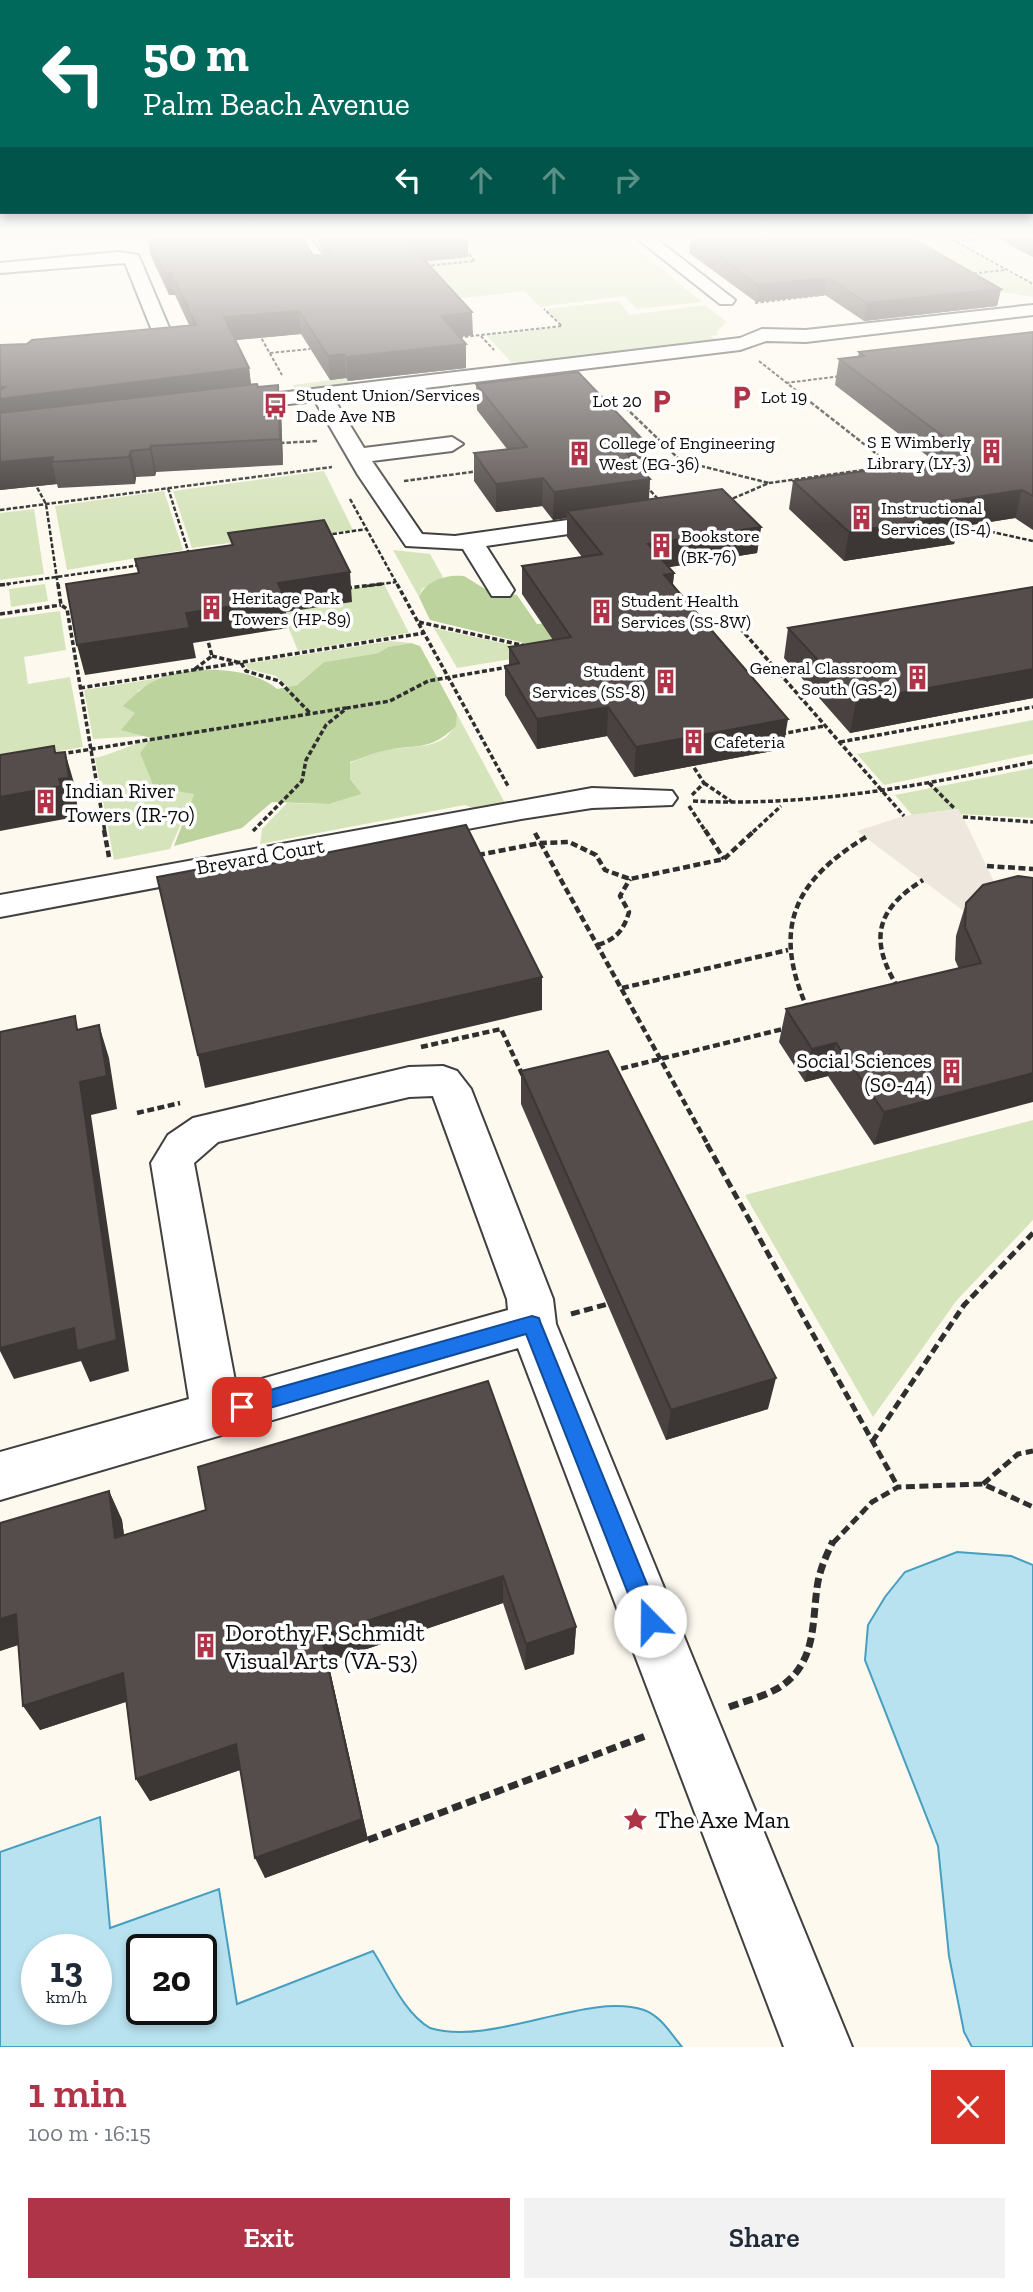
<!DOCTYPE html>
<html lang="en">
<head>
<meta charset="utf-8">
<style>
  :root { --surface:#fff; --page:#f2f2f3; --text:#1f2937; --muted:#747a83; --accent:#af3448 }
  body { margin:0; font-family:"Zilla Slab",serif; background:var(--page); color:var(--text); height:100vh; display:flex; flex-direction:column; font-size:26px; white-space:nowrap }
  * { box-sizing:border-box; margin:0 }
  p { font-size:23px; color:var(--muted) }
  .icon { flex:none; width:38px; height:38px; fill:none; stroke:currentColor; stroke-width:2; stroke-linecap:round; stroke-linejoin:round }
  .map { position:relative; height:2047px; overflow:hidden }
  .drawer { display:flex; flex-direction:column; background:var(--surface); flex:1 }
  .drawer>* { flex:none }
  .banner { position:absolute; left:0px; top:0px; width:1034px; height:214px; box-shadow:0 4px 10px #0003; background:#00695c; color:#fff; overflow:hidden }
  .speed { position:absolute; left:21px; top:1934px; display:flex; gap:14px; font-size:35px; font-weight:700; text-align:center }
  .speed>* { display:grid; place-content:center; width:91px; height:91px; border-radius:50%; background:var(--surface); box-shadow:0 4px 10px #0003; line-height:1 }
  .speed small { font-size:18px; font-weight:400 }
  .speed .limit { border:4px solid #111; border-radius:10px; background:#fff; color:#111 }
  .pin { position:absolute; display:grid; place-items:center; width:60px; height:60px; color:#fff; margin:-30px; border-radius:14px; box-shadow:0 4px 10px #0006 }
  .me { position:absolute; width:77px; margin:-38px; rotate:338deg; stroke-linejoin:round; filter:drop-shadow(0 0 5px #0008) }
  .turn { display:flex; align-items:center; gap:24px; height:147px; padding:0 28px; font-size:32px }
  .turn .icon { width:91px; height:91px; stroke-width:2.5 }
  .turn b { display:block; font-size:49px; line-height:60px }
  .lanes { display:flex; align-items:center; height:66px; padding:0 28px; background:#0003; justify-content:center; gap:35px; direction:ltr }
  .lanes .off { opacity:.35 }
  .round { display:grid; place-items:center; flex:none; width:74px; height:74px; border-radius:0px; background:var(--page) }
  .headline { display:flex; align-items:center; justify-content:space-between; height:119px; padding:0 28px }
  h1 { font-size:42px; font-weight:600; line-height:52px; color:var(--accent) }
  .action { display:flex; gap:14px; margin-top:auto; padding:14px 28px }
  .action a { flex:1; height:80px; border-radius:0px; background:var(--accent); color:#fff; font-size:28px; font-weight:600; line-height:80px; text-align:center }
  .action a+a { background:var(--page); color:var(--text) }
  .map>svg:first-child { display:block }
  .green { fill:#d6e4bc }
  .forest { fill:#bcd39d }
  .plaza { fill:#ede7de }
  .water { fill:#b9e2f0; stroke:#479ebf; stroke-width:2; fill-rule:evenodd }
  .lines { fill:none; stroke-linecap:round; stroke-linejoin:round }
  .minor-casing { stroke:#404040; stroke-width:4 }
  .path-far5 { stroke:#2f2f2f; stroke-width:2; stroke-dasharray:3.5 2; stroke-linecap:butt }
  .path-far4 { stroke:#2f2f2f; stroke-width:2.5; stroke-dasharray:4.5 2; stroke-linecap:butt }
  .path-far3 { stroke:#2f2f2f; stroke-width:3.5; stroke-dasharray:5 2.5; stroke-linecap:butt }
  .path-far2 { stroke:#2f2f2f; stroke-width:4.5; stroke-dasharray:7 3.5; stroke-linecap:butt }
  .path-far1 { stroke:#2f2f2f; stroke-width:5; stroke-dasharray:9 4.5; stroke-linecap:butt }
  .path { stroke:#2f2f2f; stroke-width:7; stroke-dasharray:10 5; stroke-linecap:butt }
  .minor { fill:#fff; fill-rule:evenodd }
  .wall { fill:#494240 }
  .shaded-wall { fill:#3c3634 }
  .building { fill:#554d4b; stroke:#3c3634; stroke-width:2 }
  .route { fill:#1a73e8; stroke:#114b97; stroke-width:2 }
  .labels { text-anchor:middle; dominant-baseline:central; stroke-width:7; stroke-linejoin:round; paint-order:stroke }
  .far-poi-label { font-size:18px; fill:#0d0d0d; stroke:#fff; text-anchor:start }
  .poi-label { font-size:21px; fill:#0d0d0d; stroke:#fff; text-anchor:start }
  .street-label { font-size:21px; fill:#0d0d0d; stroke:#fff }
  .near-poi-label { font-size:24px; fill:#0d0d0d; stroke:#fff; text-anchor:start }
</style>
</head>
<body>
<div class="map">
<svg width="1033" height="2047" viewBox="0 0 1033 2047">
  <rect width="100%" height="100%" fill="#fdf9ef"/>
  <path class="green" d="M312 237H622L702 302 637 309 624 296 540 307 524 291 421 303 327 263Z
    M885 237H942L1002 269 949 275Z
    M1005 271 1033 286V297L951 284 952 277Z
    M618 301 630 315 705 305 727 322 716 332 718 335 710 336 720 342 521 365 513 364 486 335 563 327 546 309Z
    M454 373 297 392 293 385 346 378 350 384Z
    M324 471 353 530 231 546 229 543 192 548 173 491Z
    M164 491 183 550 67 570 55 506Z
    M34 509 44 574 0 580V513Z
    M393 550 430 554 443 577 422 589 419 597Z
    M45 584 48 601 11 607 9 589Z
    M384 584 409 633 298 651 282 612 352 602 346 589Z
    M60 611 66 650 24 657 28 684 70 677 83 747 0 761V619Z
    M434 628 547 653 457 668Z
    M390 641 411 643 388 647 378 653 324 662 297 685 287 687 276 676 248 669 245 664Z
    M159 678 138 691 136 713 122 729 145 736 93 739 84 690Z
    M457 714 506 805 477 810 465 805 260 844 262 829 287 803 329 804 362 794 350 779V763C360 759 371 754 381 751 409 744 453 754 457 714Z
    M1033 720V754L884 785 857 754Z
    M149 741 140 753 194 794 170 849 114 860 95 758C114 754 129 744 149 741Z
    M1033 768V818L961 814 958 809 912 815 895 795Z
    M1033 1120V1220L957 1300 873 1417 745 1195Z"/>
  <path class="forest" d="M464 576 490 592 517 595 537 624 550 623 557 636 548 644 532 645 430 620 419 597C426 580 447 574 464 576Z
    M411 643 420 646 457 714 456 726C428 753 416 743 383 751 372 753 361 759 350 762V779L362 794 329 804 272 802 242 828 174 846 194 794 154 787 140 753 151 738 121 730 135 713 123 706C134 696 144 685 158 679 188 665 252 666 277 689L297 685 324 662 378 653 388 647Z"/>
  <path class="plaza" d="M958 809 963 817 1007 909 973 918 857 831 904 816Z"/>
  <path class="water" d="M957 1552 1011 1556 1033 1565V2047H972L964 2032 949 1956 938 1846 865 1660 868 1625 885 1597 905 1572Z
    M100 1817 110 1928 219 1889 237 2004 373 1951C389 1976 404 2013 430 2028 493 2047 587 1991 644 2010 661 2016 671 2034 682 2047H0V1852ZM37 1950H96V2009H37ZM142 1950H201V2009H142Z"/>
  <g class="lines">
    <defs>
      <path id="minor" d="M294 237H310L332 271 329 275H317Z
        M635 237H654L735 300 732 304H720Z
        M119 252 138 255 140 259 173 337 171 341 120 349 110 343 120 337 153 333 125 263 0 273V263Z
        M1033 305V315L806 342 766 341 740 350 334 399 364 448 452 437 463 444 452 451 372 461 422 534 455 536 617 513 626 515 629 520 626 525 617 527 486 546 514 590 510 596H492L463 549 406 546 358 475 315 401 228 411 218 405 228 399 740 338 762 329 806 330Z
        M592 788 672 791 677 798 672 805 592 808 521 819 0 917V895Z
        M443 1066 457 1071 471 1089 553 1299 556 1324 852 2047H784L518 1348 0 1500V1452L189 1399 151 1163 168 1135 193 1118 409 1067ZM433 1096 507 1299 508 1310 236 1386 194 1163 218 1142 409 1097Z"/>
    </defs>
    <use href="#minor" class="minor-casing"/>
    <path class="path-far5" d="M947 237 1033 284
      M956 242 995 237
      M426 266 475 261 465 250
      M968 274 1005 270
      M755 303 831 294
      M259 334 282 375
      M481 336 494 350
      M454 338 562 326 544 309
      M270 353 310 349
      M759 361 797 391
      M786 383 841 376"/>
    <path class="path-far4" d="M795 390 892 466
      M601 398 626 408 681 461 769 483
      M280 443 318 441
      M404 481 479 471
      M34 482 46 504 58 586
      M646 486 659 500
      M168 488 190 557
      M350 499 398 586
      M727 501 769 483 937 460
      M0 510 332 467
      M965 526 1033 541
      M326 535 367 529
      M0 585 141 565
      M367 586 396 582"/>
    <path class="path-far3" d="M58 584 61 605 67 609 105 832
      M397 584 508 786
      M0 585 9 584
      M347 588 382 584
      M0 614 61 605
      M419 622 526 646
      M740 628 904 816
      M212 656 241 663 246 671 279 681 311 714
      M195 669 212 656 208 641
      M80 688 424 633
      M781 734 824 726
      M840 742 1033 707
      M61 754 346 708
      M704 783 735 804
      M929 783 955 809
      M692 795 704 783 693 766
      M693 801C810 807 919 786 1033 762
      M689 806 706 832
      M963 817 1033 822
      M253 831 302 781 306 760 326 725 347 708 390 701 428 681 508 667
      M753 832 781 806"/>
    <path class="path-far2" d="M104 830 109 857
      M705 830 724 859
      M535 833 708 1145
      M478 855 540 843 569 842 596 855 605 870 630 879 724 859 755 830
      M987 866 1033 869
      M598 945C616 939 624 930 629 912L620 896 630 879
      M622 988 788 950
      M898 988C869 940 875 910 923 880
      M808 1010C772 930 792 882 866 837
      M421 1047 501 1029 523 1076
      M611 1071 787 1028
      M137 1113 180 1103"/>
    <path class="path-far1" d="M707 1144 898 1487
      M571 1314 608 1304
      M872 1442 964 1305 1033 1233
      M983 1484 1018 1454 1033 1451
      M833 1543 872 1502 898 1487 983 1484 1033 1507"/>
    <path class="path" d="M729 1707C745 1701 766 1696 780 1687 816 1663 812 1625 817 1588 819 1571 826 1556 833 1541
      M368 1840 648 1735"/>
    <use href="#minor" class="minor"/>
  </g>
  <path class="wall" d="M148 237H302L313 255 325 256 319 245 318 237H468V257L426 261 473 335 460 337 466 344V368L348 381 346 378 330 380 301 334 235 340 249 368 251 385 258 387 281 410 283 465 156 472 155 476 136 477 135 484 58 488 57 484 0 490V345L27 344 189 325 175 295H169L150 254Z
    M691 237H910L1001 289 997 306 864 321 825 295 756 302 689 253Z
    M996 237H1033V257L996 238Z
    M1033 332V530L1015 518 958 527 954 544 844 561 789 509 793 481 934 461 835 385 839 359 858 357 859 352Z
    M476 384 643 469H641L650 479 649 499 761 527 757 553 668 567 674 573 673 584 783 749 634 777 607 736 537 749 505 695V666L509 665V647L553 640 522 594V566L582 557 567 537V518L553 520 542 506 496 512 474 481V453L507 449 477 410Z
    M1033 587V698L850 733 784 658 788 628Z
    M1033 878 874 1145 828 1076 805 1082 779 1042 786 1009 959 969 955 960 956 936 966 903Z
    M521 1071 768 1409 666 1440 521 1104Z
    M488 1381 576 1627 574 1654 525 1670 503 1603 328 1662 368 1840 265 1878 240 1770 150 1801 136 1779 126 1702 40 1730 18 1645 0 1651V1523L109 1491 122 1520 124 1535 206 1510Z"/>
  <path class="shaded-wall" d="M451 237H468V257L409 263 408 242Z
    M171 272 175 295H169L165 273Z
    M828 278 825 295 756 302 758 285Z
    M1001 289 997 306 864 321 867 303Z
    M299 311 301 334 227 341 224 317Z
    M472 312 473 335 442 339 441 316Z
    M466 344V368L348 381 346 357Z
    M344 354 346 378 330 380 328 356Z
    M249 368 252 393 0 425V387Z
    M278 385 281 410 283 465 280 439Z
    M645 442 643 469 617 472 619 445Z
    M151 446 156 472 155 476 150 449Z
    M131 451 136 477 135 484 129 457Z
    M53 457 52 462 57 484 0 490V462Z
    M543 478 542 506 496 512V484Z
    M650 479 648 507 567 511V518L553 520 554 492Z
    M1022 490 1015 518 958 527 954 544 844 561 849 532 944 502Z
    M761 527 757 553 646 571 648 544Z
    M350 572 352 602 286 612 288 628 193 643 196 658 85 675 77 645 186 613 278 583Z
    M674 573 671 601 664 575Z
    M1033 669V698L850 733 856 701Z
    M608 707 607 736 537 749V719Z
    M788 719 783 749 634 777 636 747Z
    M54 746 63 779 65 752 74 783 78 810 69 811 70 818 0 831V797L55 753Z
    M542 977V1010L205 1088 198 1055Z
    M99 1025 109 1058 117 1109 91 1115 129 1371 90 1382 81 1361 14 1379 0 1351V1348L80 1082Z
    M836 1043 828 1076 805 1082 812 1049Z
    M1033 1073V1102L874 1145 884 1112Z
    M776 1378 768 1409 666 1440 671 1410Z
    M109 1491 122 1520 128 1566 115 1538Z
    M503 1576V1603L328 1662 368 1840 265 1878 255 1858 321 1636Z
    M16 1614 33 1640 0 1651V1619Z
    M576 1627 574 1654 525 1670 526 1644Z
    M123 1673 137 1698 40 1730 23 1706Z
    M236 1744 246 1768 150 1801 136 1779Z"/>
  <path class="building" d="M149 237H302L313 255 327 256 332 248 325 237H451L408 242 472 312 441 316 466 344 346 357 344 354 328 356 299 311 224 317 249 368 0 399V390L5 387H0V345L27 344 32 340 196 325 171 272 165 273Z
    M692 237H910L1001 289 867 303 828 278 758 285Z
    M1033 332V496L1022 490 944 502 961 515 849 532 793 481 970 456 839 359 864 356 859 352Z
    M578 372 645 442 619 445 650 479 554 492 543 478 496 484 474 453 527 447 476 384Z
    M257 384 258 387 278 385 280 439 151 446 150 449 131 451 129 457 52 462 53 457 0 462V413Z
    M722 489 761 527 648 544 674 573 664 575 788 719 636 747 608 707 537 719 505 666 519 663 509 647 571 637 522 566 602 554 567 511Z
    M324 520 350 572 278 583 285 598 186 613 190 628 77 645 66 584 139 573 135 559 233 545 228 533Z
    M1033 587V669L856 701 788 628Z
    M54 746 55 753 65 752 69 778 59 779 61 786 0 797V755Z
    M466 825 542 977 198 1055 157 877 257 858 260 866Z
    M1018 876 1033 878V1073L884 1112 836 1043 812 1049 786 1009 981 963 965 927 966 903 983 885Z
    M75 1016 77 1030 99 1025 107 1076 80 1082 117 1340 77 1351 74 1328 0 1348V1032Z
    M608 1051 776 1378 671 1410 521 1071Z
    M488 1381 576 1627 526 1644 503 1576 321 1636 362 1819 255 1858 236 1744 136 1779 123 1673 23 1706 16 1614 0 1619V1523L109 1491 115 1538 206 1510 198 1467Z"/>
  <linearGradient id="sky" x2="0" y2="1"><stop stop-color="#95c6eb"/><stop offset="0.45" stop-color="#fefcf8"/><stop offset="1" stop-color="#fefcf8" stop-opacity="0"/></linearGradient>
  <rect width="1033" height="524" fill="url(#sky)"/>
  <path class="route" d="M532 1316 539 1318 541 1324 662 1621 658 1629 650 1633 642 1629 526 1334 242 1416 235 1413 232 1407 235 1400 242 1398Z"/>
  <defs>
    <symbol id="parking-bare" viewBox="-9 -9 18 18"><path d="M-3.5-5.5H1a3.5 3.5 0 0 1 0 7H-1V5.5H-3.5ZM-1-3.4V-.6H.8a1.4 1.4 0 0 0 0-2.8Z" fill="#af3448" stroke="#fff" stroke-width="2.5" paint-order="stroke"/></symbol>
    <symbol id="bus-bare" viewBox="-9 -9 18 18"><path d="M-5-6H5V4H4V6H2V4H-2V6H-4V4H-5ZM-3.5-4V0h7V-4ZM-3.5 1.2v1.5H-2V1.2ZM2 1.2v1.5H3.5V1.2Z" fill="#af3448" stroke="#fff" stroke-width="2.5" paint-order="stroke"/></symbol>
    <symbol id="building-bare" viewBox="-9 -9 18 18"><path d="M-4-6H4V6H1V3H-1V6H-4ZM-2.5-4.3h1.7v1.8h-1.7ZM.8-4.3h1.7v1.8H.8ZM-2.5-1h1.7V.8h-1.7ZM.8-1h1.7V.8H.8Z" fill="#af3448" stroke="#fff" stroke-width="2.5" paint-order="stroke"/></symbol>
    <symbol id="sight-bare" viewBox="-9 -9 18 18"><path d="M0-6L1.8-2.2L6-1.7L2.9 1.2L3.7 5.4L0 3.3L-3.7 5.4L-2.9 1.2L-6-1.7L-1.8-2.2Z" fill="#af3448" stroke="#fff" stroke-width="2.5" paint-order="stroke"/></symbol>
  </defs>
  <g fill-rule="evenodd">
    <use href="#parking-bare" x="724" y="380" width="35" height="35"/>
    <use href="#parking-bare" x="644" y="384" width="35" height="35"/>
    <use href="#bus-bare" x="258" y="388" width="35" height="35"/>
    <use href="#building-bare" x="974" y="434" width="35" height="35"/>
    <use href="#building-bare" x="562" y="436" width="35" height="35"/>
    <use href="#building-bare" x="844" y="500" width="35" height="35"/>
    <use href="#building-bare" x="644" y="528" width="35" height="35"/>
    <use href="#building-bare" x="194" y="590" width="35" height="35"/>
    <use href="#building-bare" x="584" y="594" width="35" height="35"/>
    <use href="#building-bare" x="900" y="660" width="35" height="35"/>
    <use href="#building-bare" x="648" y="664" width="35" height="35"/>
    <use href="#building-bare" x="676" y="724" width="35" height="35"/>
    <use href="#building-bare" x="28" y="784" width="35" height="35"/>
    <use href="#building-bare" x="934" y="1054" width="35" height="35"/>
    <use href="#building-bare" x="188" y="1628" width="35" height="35"/>
    <use href="#sight-bare" x="618" y="1802" width="35" height="35"/>
  </g>
  <g class="labels">
    <g class="far-poi-label">
      <text x="296" y="395">Student Union/Services<tspan x="296" dy="21">Dade Ave NB</tspan></text>
      <text x="761" y="397">Lot 19</text>
      <text x="642" y="401" text-anchor="end">Lot 20</text>
      <text x="971" y="442" text-anchor="end">S E Wimberly<tspan x="971" dy="21">Library (LY-3)</tspan></text>
      <text x="599" y="443">College of Engineering<tspan x="599" dy="21">West (EG-36)</tspan></text>
      <text x="881" y="508">Instructional<tspan x="881" dy="21">Services (IS-4)</tspan></text>
      <text x="681" y="536">Bookstore<tspan x="681" dy="21">(BK-76)</tspan></text>
      <text x="232" y="598">Heritage Park<tspan x="232" dy="21">Towers (HP-89)</tspan></text>
      <text x="621" y="601">Student Health<tspan x="621" dy="21">Services (SS-8W)</tspan></text>
      <text x="897" y="668" text-anchor="end">General Classroom<tspan x="897" dy="21">South (GS-2)</tspan></text>
      <text x="645" y="671" text-anchor="end">Student<tspan x="645" dy="21">Services (SS-8)</tspan></text>
      <text x="714" y="742">Cafeteria</text>
    </g>
    <g class="poi-label">
      <text x="65" y="790">Indian River<tspan x="65" dy="24">Towers (IR-70)</tspan></text>
      <text x="932" y="1060" text-anchor="end">Social Sciences<tspan x="932" dy="24">(SO-44)</tspan></text>
    </g>
    <g class="street-label">
      <text transform="translate(260 856) rotate(-10)">Brevard Court</text>
    </g>
    <g class="near-poi-label">
      <text x="225" y="1632">Dorothy F. Schmidt<tspan x="225" dy="28">Visual Arts (VA-53)</tspan></text>
      <text x="655" y="1819">The Axe Man</text>
    </g>
  </g>
</svg>
<div class="speed"><div>13<small>km/h</small></div><div class="limit">20</div></div>
<div class="pin" style="left:242px;top:1407px;background:#d93025"><svg class="icon" aria-label="arrive" viewBox="0 0 24 24"><path d="M6 21V4h12l-3 4 3 4H6"/></svg></div>
<svg class="me" style="left:650px;top:1621px" viewBox="-20 -20 40 40"><circle r="19" fill="#fff"/><path d="M0-13L10 11 0 6-10 11z" fill="#1a73e8"/></svg>
<div class="banner">
<div class="turn"><svg class="icon" aria-label="left" viewBox="0 0 24 24"><path d="M17 20v-9H6M10 6l-5 5 5 5"/></svg><div><b>50 m</b>Palm Beach Avenue</div></div>
<div class="lanes"><svg class="icon" aria-label="left" viewBox="0 0 24 24"><path d="M17 20v-9H6M10 6l-5 5 5 5"/></svg><svg class="icon off" aria-label="ahead" viewBox="0 0 24 24"><path d="M12 20V5M6 11l6-6 6 6"/></svg><svg class="icon off" aria-label="ahead" viewBox="0 0 24 24"><path d="M12 20V5M6 11l6-6 6 6"/></svg><svg class="icon off" aria-label="right" viewBox="0 0 24 24"><path d="M7 20v-9h11M14 6l5 5-5 5"/></svg></div>
</div>
</div>
<section class="drawer">
<div class="headline"><div><h1>1 min</h1><p>100 m · 16:15</p></div><a class="round" style="background:#d93025;color:#fff"><svg class="icon" aria-label="close" viewBox="0 0 24 24"><path d="M6 6l12 12M18 6L6 18"/></svg></a></div>
<div class="action"><a>Exit</a><a>Share</a></div>
</section>
</body>
</html>
